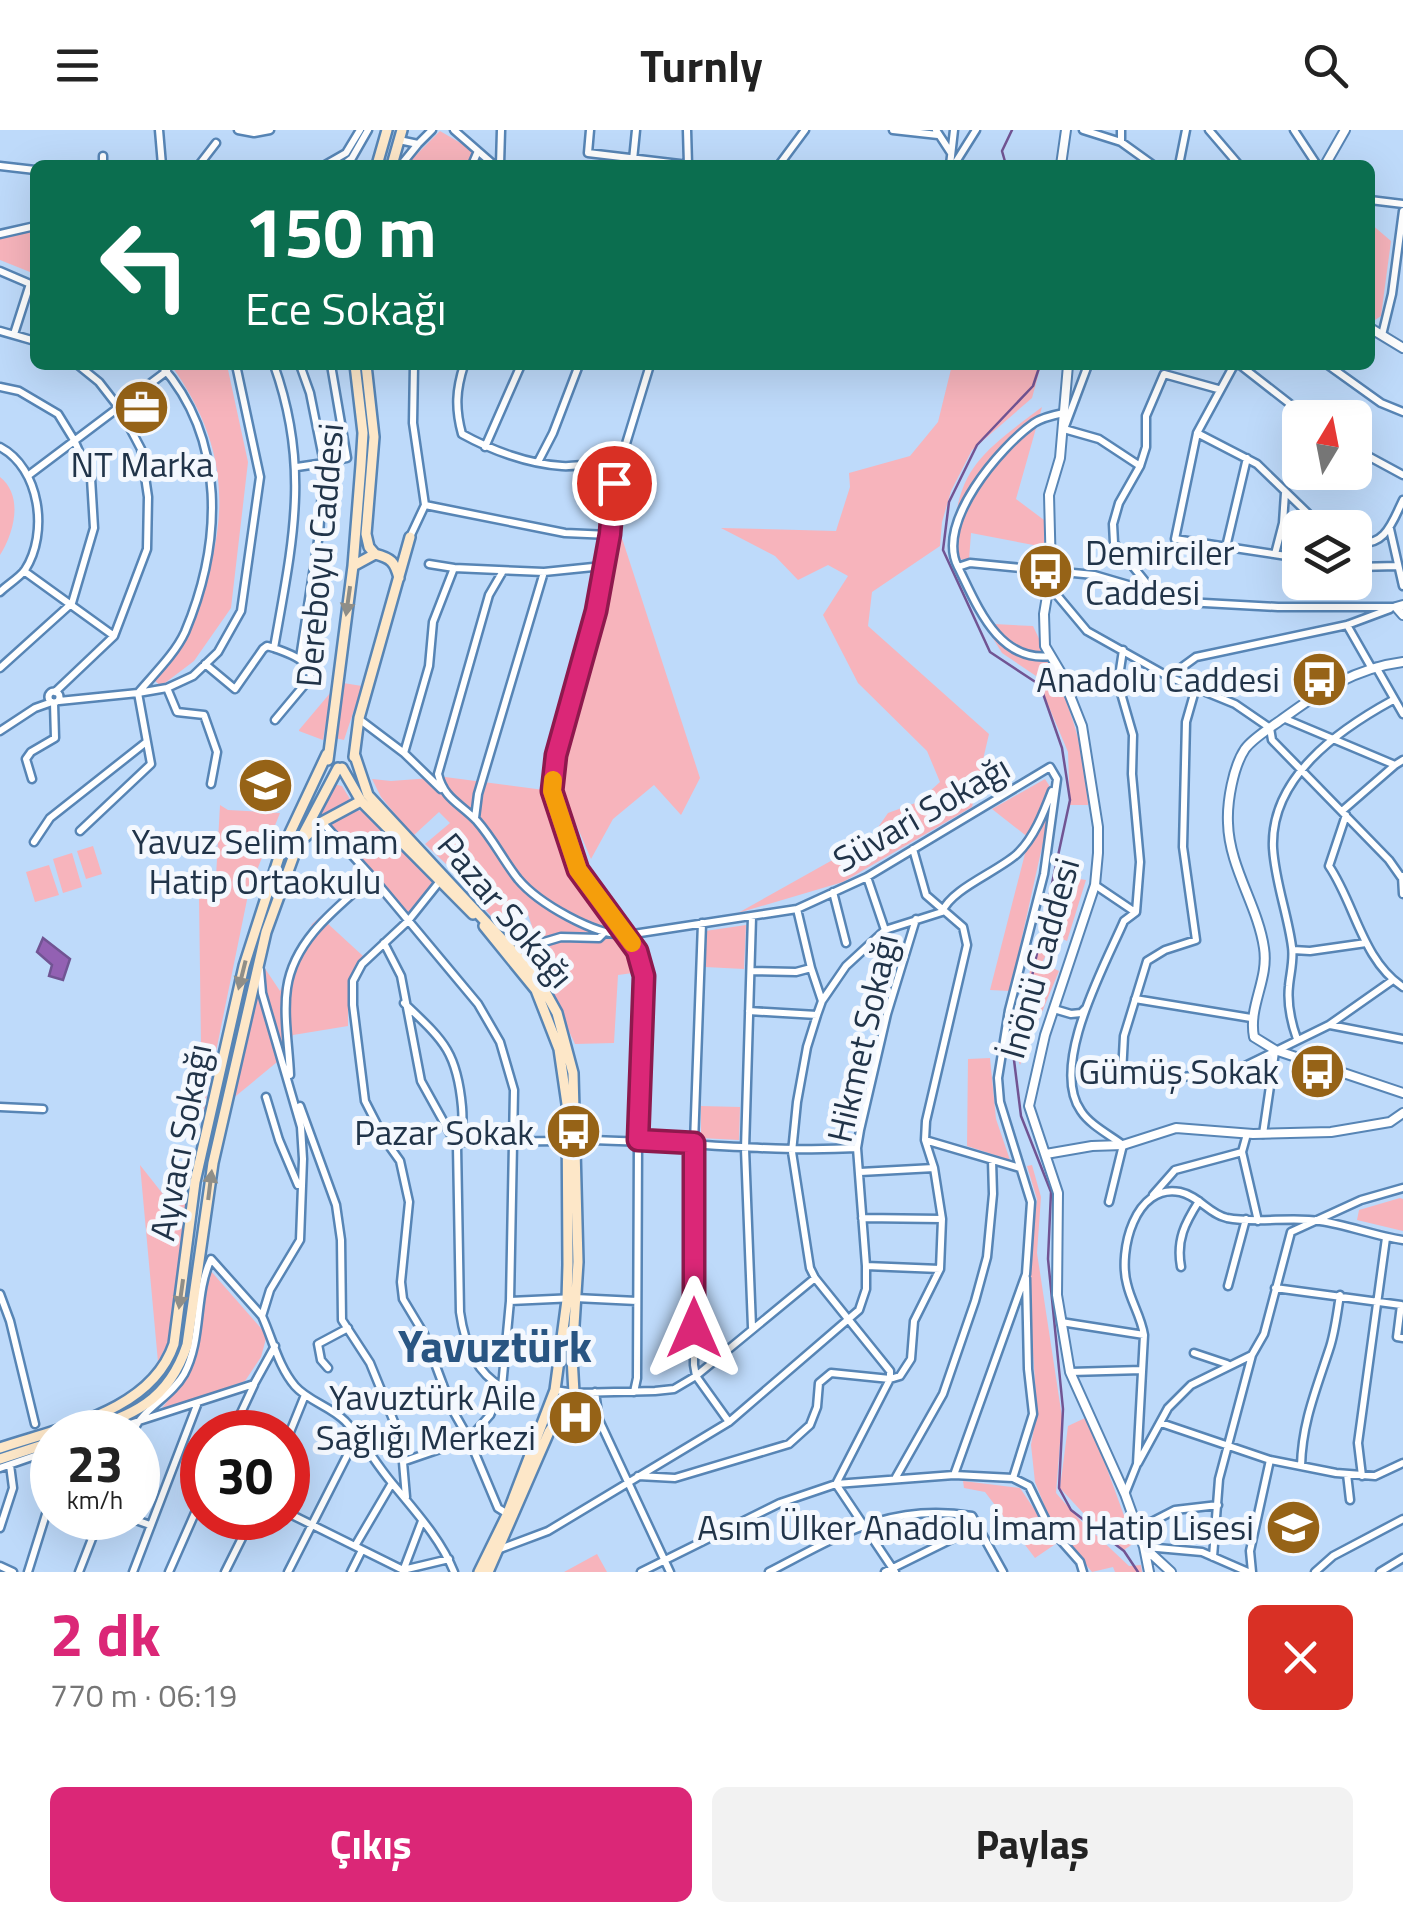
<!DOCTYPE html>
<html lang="tr">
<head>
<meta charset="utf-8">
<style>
  :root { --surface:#fff; --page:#f2f2f2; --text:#222; --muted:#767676; --accent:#db2777 }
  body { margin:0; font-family:"Titillium Web",sans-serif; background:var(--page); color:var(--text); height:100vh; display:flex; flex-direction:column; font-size:38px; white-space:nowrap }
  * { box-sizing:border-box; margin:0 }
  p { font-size:32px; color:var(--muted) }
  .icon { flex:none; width:55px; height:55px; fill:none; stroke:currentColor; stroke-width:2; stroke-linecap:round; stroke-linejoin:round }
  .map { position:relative; height:1442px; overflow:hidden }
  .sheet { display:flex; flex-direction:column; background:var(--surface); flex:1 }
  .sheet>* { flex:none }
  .guide { position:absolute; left:30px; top:30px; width:1345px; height:210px; border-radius:15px; box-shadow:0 10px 40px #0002; background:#0b6e4f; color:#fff; overflow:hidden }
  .needle { width:65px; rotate:10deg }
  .buttons { position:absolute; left:1282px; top:270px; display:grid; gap:20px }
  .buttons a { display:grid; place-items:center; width:90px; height:90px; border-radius:15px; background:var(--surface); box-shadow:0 10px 40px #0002; font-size:50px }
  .speed { position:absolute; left:30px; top:1280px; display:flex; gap:20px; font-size:50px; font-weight:700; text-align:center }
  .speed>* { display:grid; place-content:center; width:130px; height:130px; border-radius:50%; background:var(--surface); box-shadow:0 10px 40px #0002; line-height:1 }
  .speed small { font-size:25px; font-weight:400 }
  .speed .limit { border:15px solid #d22; background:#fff; color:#111 }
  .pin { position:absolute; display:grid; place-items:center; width:85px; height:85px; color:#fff; margin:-42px; border:5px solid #fff; border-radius:50%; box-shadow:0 2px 10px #0007 }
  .me { position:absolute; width:110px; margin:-55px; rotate:0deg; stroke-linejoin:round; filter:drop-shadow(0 0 8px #0008) }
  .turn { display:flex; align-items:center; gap:35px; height:210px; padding:0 50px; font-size:45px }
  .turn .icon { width:130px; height:130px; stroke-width:2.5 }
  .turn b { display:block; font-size:70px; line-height:85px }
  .round { display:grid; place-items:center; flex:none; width:105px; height:105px; border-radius:15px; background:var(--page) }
  .overview { display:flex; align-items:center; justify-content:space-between; height:170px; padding:0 50px }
  h1 { font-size:60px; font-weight:700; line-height:75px; color:var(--accent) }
  .primary-button { display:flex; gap:20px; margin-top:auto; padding:20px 50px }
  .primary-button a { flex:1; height:115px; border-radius:15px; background:var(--accent); color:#fff; font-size:40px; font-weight:700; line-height:115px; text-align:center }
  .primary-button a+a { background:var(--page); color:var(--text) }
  header { display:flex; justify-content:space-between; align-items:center; height:130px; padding:0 50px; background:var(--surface); font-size:45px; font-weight:700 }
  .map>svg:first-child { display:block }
  .green { fill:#f7b4bc }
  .water { fill:#9361b3; stroke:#715493; stroke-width:2.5 }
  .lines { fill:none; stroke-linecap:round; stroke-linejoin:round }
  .stream { stroke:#715493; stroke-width:2.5 }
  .minor-casing { stroke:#5785b5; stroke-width:11 }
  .tertiary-casing { stroke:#5785b5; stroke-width:12 }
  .secondary-casing { stroke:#5785b5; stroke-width:14 }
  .minor { stroke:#fff; stroke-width:6 }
  .tertiary { stroke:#fff; stroke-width:8 }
  .secondary { stroke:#fde7c8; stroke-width:9 }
  .oneway { fill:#8f8e88 }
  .route-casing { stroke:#8e194d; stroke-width:25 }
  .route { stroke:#db2777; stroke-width:18 }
  .slow { stroke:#f59e0b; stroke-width:18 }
  .labels { text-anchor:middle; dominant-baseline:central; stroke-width:10; stroke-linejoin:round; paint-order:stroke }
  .poi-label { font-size:35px; fill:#213449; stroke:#f4f8fe; text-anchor:end }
  .street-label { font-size:35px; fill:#213449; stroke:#f4f8fe }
  .district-label { font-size:45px; font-weight:bold; fill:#295582; stroke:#f4f8fe }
</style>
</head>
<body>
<header><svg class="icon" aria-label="menu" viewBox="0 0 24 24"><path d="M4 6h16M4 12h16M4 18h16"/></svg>Turnly<svg class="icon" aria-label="search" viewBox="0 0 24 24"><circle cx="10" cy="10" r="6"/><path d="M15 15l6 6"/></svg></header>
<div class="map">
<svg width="1403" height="1442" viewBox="0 0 1403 1442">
  <rect width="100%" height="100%" fill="#bedafa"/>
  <path class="green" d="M440 1 488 29 492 35 408 33Z
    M1370 93 1391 111 1381 186 1375 190 1370 187Z
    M35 99V144L0 130V106Z
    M171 235H227L248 332 231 478 194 531 161 556 155 551C166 534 180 517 189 499 195 488 198 475 202 463 232 377 224 309 171 235Z
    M952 235H1041L1032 268 972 320 951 361 942 392 940 416 872 462 868 496 989 604 972 677 843 752 738 783 870 709 888 683 918 672 940 652 927 621 858 553 823 485 848 446 828 435 798 450 775 426 721 398 836 401 850 357 849 343 910 326 938 292Z
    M1042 277 1016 369 1044 390V417L971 403 969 430 954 429C952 342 977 326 1042 277Z
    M0 347C24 366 14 403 0 425Z
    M619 399 700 648 681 685 654 655 613 689 591 729 563 663 566 608 606 473Z
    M994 494 1033 496C1062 558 1085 605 1088 675H1070L1068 622 1036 546 1002 523 986 497Z
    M343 553 362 556 344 610 335 608Z
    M331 562 323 610 299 601V600Z
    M445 647 544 660 569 734 596 779 628 814 640 842 618 845 614 913 575 914 546 852 521 818 536 809 526 778 493 788 469 762 485 753 467 725 446 734 425 714 450 693 439 682 413 706 381 667 372 649 391 651Z
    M1045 649 1054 663 1010 861 990 860 1029 708 992 679Z
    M333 654 342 656 350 669 304 702Z
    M220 675 228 680 280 683 249 760 202 990 199 766 215 765Z
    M350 680 365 681 437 757 404 791 371 756 326 792 363 826 348 850V896L293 905 288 923 231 970 262 834 280 861 312 794 367 746 319 698Z
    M93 716 102 744 86 749 77 721Z
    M72 723 82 757 63 763 53 729Z
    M49 735 59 765 35 772 26 742Z
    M1056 745 1086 750 1067 811 1055 806 1042 833 1059 841 1020 935 1011 911Z
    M746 795 744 839 705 837V801Z
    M990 928 996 989 1010 1030 967 1016 968 929Z
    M701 976 740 977 739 1010 701 1008Z
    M140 1035 170 1073 187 1070 170 1208 158 1232Z
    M1032 1035 1041 1067 1037 1123 1062 1287 1056 1363 1078 1388 1129 1436 1141 1435 1142 1442H1115L1113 1437 1092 1442 1051 1392 1035 1352 1031 1315 1037 1281 1028 1150 1037 1069 1027 1036Z
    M1400 1068 1403 1069V1101L1357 1090 1359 1080Z
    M210 1140 267 1205 261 1227 245 1251 167 1280 162 1278C198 1237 198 1200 204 1148Z
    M1085 1288 1102 1325 1134 1413 1124 1420 1097 1398 1060 1358 1068 1296Z
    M963 1351 1020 1358 1057 1413 1035 1428 985 1362 964 1358Z
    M597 1424 607 1442H564Z"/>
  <path class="water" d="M43 808 70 829 63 850 49 846 52 835 37 822Z"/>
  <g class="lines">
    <path class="stream" d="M1006 35 1002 21 1012 0
      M1040 235 1033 256 977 315 949 372 943 420 990 522 1040 555 1062 618 1070 670 1014 930 1021 986 1051 1062 1048 1129 1063 1279 1059 1358 1071 1380 1124 1421 1138 1442"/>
    <defs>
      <path id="minor" d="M159 0 162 35
        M238 0 254 3 270 0
        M454 0 494 35
        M590 0 588 23 688 35 687 0
        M893 0 938 5
        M936 0 951 23
        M1083 0 1121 12 1153 35
        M1209 0 1239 35
        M1294 0 1317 35
        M399 10 418 14 432 0
        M1121 12V0
        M633 30 636 0
        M103 35V26
        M199 35 216 13
        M325 35 346 23 360 0
        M343 35 352 28 368 0
        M401 35 418 14
        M472 35 478 21
        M500 35 501 0
        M779 35 805 0
        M950 35 954 0
        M954 35 976 0
        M1179 35 1186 0
        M0 36 35 40
        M1370 70 1403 74
        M0 104 35 96
        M0 141 35 156
        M0 201 35 211
        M14 204 30 154
        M1382 205 1392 164 1403 81
        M464 235C456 260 455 278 462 304 491 320 528 334 562 336 575 337 588 333 602 335L615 348
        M1088 235 1064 299 1099 309 1140 336
        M1234 235 1197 303 1175 409 1300 428
        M1240 235 1308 288
        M1328 235 1381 273 1403 282
        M0 257 19 261 58 284 74 310 91 348 94 398 72 473 0 538
        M1197 303 1257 334 1323 398
        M0 317C40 338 49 403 25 440 19 448 7 455 0 462
        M485 317 521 235
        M1355 319 1403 345
        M538 332 553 303 579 235
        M297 337 324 333 310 263 300 235
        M29 345 167 241
        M425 375 565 403 610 405
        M1390 399 1403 456
        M410 407 425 375 413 293 414 235
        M1355 412C1385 418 1392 393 1403 370
        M1226 417 1247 328
        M1275 424 1283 393 1285 363
        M429 434 454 438
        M958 437C935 393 1000 317 1034 293 1043 287 1054 285 1064 283
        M1355 437 1398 436
        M24 441 114 506
        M503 441 489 465 438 644C444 669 460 673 477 691 493 709 503 730 518 749 538 773 595 806 627 805L797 779 867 747 1050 637 1057 649 1044 744 1009 880 998 948 1000 972 1031 1072 1026 1144 954 1345
        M1051 458 1087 501 1169 547 1235 574 1270 598 1272 610 1389 730 1401 747
        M1152 460 1114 413 1113 394 1119 373 1140 336 1146 317V286L1164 244 1218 259
        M1347 495 1371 537
        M274 518C290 524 308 529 311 547L275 590
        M1051 526C998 533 977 475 958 437L970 433 1094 445 1186 472 1278 477H1396
        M300 528 319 404 324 333 347 328 331 235
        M205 534 235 559 263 519 267 516 274 518C292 415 311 338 274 235
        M1376 537 1403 584
        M1170 546 1196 527 1347 495 1390 479
        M1196 557 1186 592 1183 717 1196 810 1165 820 1147 831 1124 906 1122 944 1127 951 1221 944 1239 939 1329 895 1393 850
        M167 558 177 582 204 585 217 622 211 654
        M48.5 567a5.5 5.5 0 1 1 11 0a5.5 5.5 0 1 1-11 0Z
        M55 562 114 506 147 419 148 367 141 319 120 279 99 252 78 235
        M59 571 138 563 167 558 193 546 218 522 241 481 260 347 236 235
        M1283 588 1395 635 1403 630
        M359 589 404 623 441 659
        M0 601 35 578 52 572
        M404 623 429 536 433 492 454 438 544 442 603 436
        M32 649 26 629 31 622 55 608 54 573
        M1342 681 1395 635
        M1346 685 1329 736C1355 774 1362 830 1403 857
        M475 688 478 664 544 442
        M322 692 372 747 478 874 500 912 514 960 510 1171 502 1257 490 1285 469 1309 405 1331
        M80 701 151 634 138 563C153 545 175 524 185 502 222 414 227 310 161 235
        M34 712 50 688 145 613
        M1402 746 1403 764
        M867 747 885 800
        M440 751 408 791 362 834 353 851V875L365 971 385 1010 400 1031 409 1072 401 1152 403 1169 424 1204 452 1279 469 1309 498 1378 511 1386
        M1095 755 1135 782
        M833 762 846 813
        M797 779 811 838 822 871
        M942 782C951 759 997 742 1017 724 1034 708 1044 682 1052 661
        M702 793 694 1013V1235L696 1246 729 1292
        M384 813 401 846 421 951 457 1016
        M1293 820 1310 821 1366 813
        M514 821 561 807 599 808 604 803
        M260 840 262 863 301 997 303 1029 300 1110 270 1160 262 1186C273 1210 278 1236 295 1256 308 1271 330 1276 345 1291 363 1310 375 1333 392 1353 414 1380 441 1409 454 1442
        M751 841 796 842 811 838
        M1135 869 1251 888
        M404 873C443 910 457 921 462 977 463 990 463 1005 457 1016L460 1182C464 1211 475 1242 502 1257
        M1054 879 1071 884 1081 883 1085 879
        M749 881 817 885
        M1330 895 1403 909
        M1297 909C1291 892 1287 874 1289 856 1290 844 1294 830 1292 817 1288 785 1275 752 1273 718 1270 648 1338 600 1393 570
        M290 945C289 918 283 885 287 858 294 809 338 777 372 747
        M266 967 279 1010 298 1055
        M300 976 336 1075 341 1110 342 1190 370 1233 401 1309 406 1367
        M0 977 43 979
        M1247 1004 1242 1022 1258 1091
        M1263 1004 1275 922
        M577 1010C671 1010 763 1023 857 1018
        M925 1010 1020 1038
        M461 1012 568 1011
        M860 1042 934 1038
        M1153 1065 1175 1040 1242 1022
        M1109 1072 1123 1015C1110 1005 1090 995 1081 981 1049 936 1105 835 1124 791L1136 782 1140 732 1132 644 1133 605 1118 553 1123 520
        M862 1088 942 1089
        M866 1136 940 1139
        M1181 1137C1176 1110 1185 1093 1199 1071
        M1228 1156 1246 1089
        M1275 1158 1401 1175 1397 1207 1403 1208
        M0 1164 10 1191 35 1294
        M510 1171 575 1168 637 1171
        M1061 1192 1144 1205
        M752 1197 745 1019 752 787
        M1194 1223 1227 1234
        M328 1238 321 1230 318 1214 348 1198
        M1070 1242 1142 1240
        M555 1260 574 1263 655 1261 674 1259 696 1246 815 1148
        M595 1262 599 1290 670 1442
        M634 1262 637 1248 638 1010 644 847 637 821 578 740 552 661 556 625 596 481 614 353 650 235
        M1161 1293 1270 1330 1336 1343 1375 1346 1403 1333
        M105 1302 254 1254 275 1216
        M133 1302C142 1279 171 1267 184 1244 203 1209 194 1165 211 1129L262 1186
        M232 1302 254 1255
        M288 1307 305 1265
        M1138 1333 1168 1278 1191 1255 1252 1225 1264 1204 1291 1102 1361 1070 1403 1058
        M1301 1336C1302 1293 1316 1260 1329 1220 1335 1203 1337 1183 1340 1165
        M0 1338 52 1320
        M1347 1344 1350 1370
        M638 1346 675 1348 789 1314 810 1295 817 1277 819 1253 831 1243 890 1249 900 1246 911 1229 914 1191 940 1139 942 1089 934 1038 925 1010 926 991 967 815 963 797 926 765 913 719
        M1362 1346 1358 1313 1386 1108
        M896 1347 943 1264 975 1171 987 1127 993 1064 992 1030
        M1013 1348 1033 1284 1028 1239 1026 1148
        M1125 1364 1137 1334 1144 1205C1141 1186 1131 1172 1127 1154 1118 1121 1135 1053 1180 1062 1199 1066 1209 1084 1227 1088 1258 1094 1290 1086 1320 1091 1348 1095 1375 1106 1403 1110
        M288 1383 403 1440 449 1429
        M130 1388 150 1395
        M0 1398 13 1358 10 1335
        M1138 1399 1175 1380 1218 1375
        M355 1416 392 1353
        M1146 1417 1202 1422 1248 1442
        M500 1419 548 1401 729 1292 859 1180 866 1159V1136L857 1018 860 1000 887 884 916 789
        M1213 1427 1219 1349 1252 1225
        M0 1436 13 1442
        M403 1441 422 1391
        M28 1442 52 1365
        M79 1442 100 1388
        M133 1442 197 1275
        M169 1442 202 1367
        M225 1442 252 1388
        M288 1442 357 1306
        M351 1442 362 1420
        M641 1442 780 1373 836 1354 954 1345 1013 1348 1029 1356 1049 1397 1080 1432 1083 1442
        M769 1442C839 1406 890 1372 972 1386L1003 1442
        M885 1442 978 1396
        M895 1442 836 1354 890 1249V1241L815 1148 810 1138 792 1022 797 972 807 917 817 885 822 871 846 836 885 800 942 782
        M1252 1442 1250 1421 1270 1330
        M1315 1442 1333 1426 1403 1389
        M1380 1442 1403 1428"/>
      <path id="tertiary" d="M1061 35 1066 0
        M1325 35 1345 0
        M1370 198 1403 218
        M1068 235 1060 328 1049 365 1051 442 1044 484 1045 516 1061 543 1082 596 1098 697V723L1095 755 1045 905 1029 976 1058 1063 1057 1165 1070 1242 1125 1364 1144 1417 1149 1442
        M1403 475 1396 477 1403 485
        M1403 532C1355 538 1319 562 1281 590 1270 598 1253 608 1245 619 1233 637 1227 672 1228 693 1229 737 1258 776 1264 818 1269 850 1248 876 1254 907L1275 920 1403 963
        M1046 1024 1092 1016 1123 1015 1176 998 1253 1004 1331 1002 1390 992 1403 983
        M1145 1418 1171 1442"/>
      <path id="secondary" d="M377 35 387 0
        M392 35 402 0
        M366 235 374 307 366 404 369 417 375 424
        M353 436 375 424C391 428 395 432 399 448
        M355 626 368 665 537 847 557 883 573 943 578 1132 572 1227 574 1263 549 1302 488 1442
        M354 627 359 588 410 407
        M328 630 353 436 361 335 363 303 355 235
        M342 638 361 671 473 784
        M305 707 322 692 361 671
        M80 1302C133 1285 168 1272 187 1215L213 1033 266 802 298 714 338 638
        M0 1318C62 1297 151 1282 174 1214L195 1052 244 836 280 724 327 624
        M0 1329 52 1312
        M479 1442 507 1385 555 1260 567 1170 568 1135 567 974 559 919 536 860 484 796"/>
    </defs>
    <use href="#minor" class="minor-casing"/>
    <use href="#tertiary" class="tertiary-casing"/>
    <use href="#secondary" class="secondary-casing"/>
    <use href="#minor" class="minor"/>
    <use href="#tertiary" class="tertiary"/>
    <use href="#secondary" class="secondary"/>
  </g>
  <defs><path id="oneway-solid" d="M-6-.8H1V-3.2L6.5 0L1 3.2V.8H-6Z" transform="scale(2.5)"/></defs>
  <g class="oneway">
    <use href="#oneway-solid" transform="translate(348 471) rotate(98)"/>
    <use href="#oneway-solid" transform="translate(242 845) rotate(104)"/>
    <use href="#oneway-solid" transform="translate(210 1055) rotate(-83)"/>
    <use href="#oneway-solid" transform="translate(181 1164) rotate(98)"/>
  </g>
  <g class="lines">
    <defs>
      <path id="route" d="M614 353 610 404 596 481 556 625 552 661 578 740 637 821 644 846 638 1010 694 1013V1198"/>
    </defs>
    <use href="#route" class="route-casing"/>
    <use href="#route" class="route"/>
    <path class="slow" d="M553 650 552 661 578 740 632 813"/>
  </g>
  <defs>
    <symbol id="office-disc" viewBox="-11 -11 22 22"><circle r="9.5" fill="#966317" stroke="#f4f8fe"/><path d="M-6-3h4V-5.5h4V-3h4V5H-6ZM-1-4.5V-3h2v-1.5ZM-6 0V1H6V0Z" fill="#fff"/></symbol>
    <symbol id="bus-disc" viewBox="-11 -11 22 22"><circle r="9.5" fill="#966317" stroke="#f4f8fe"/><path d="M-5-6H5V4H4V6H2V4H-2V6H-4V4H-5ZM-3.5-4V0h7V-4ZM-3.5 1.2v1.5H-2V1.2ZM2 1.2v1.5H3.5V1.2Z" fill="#fff"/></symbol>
    <symbol id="school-disc" viewBox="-11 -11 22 22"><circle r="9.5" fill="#966317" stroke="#f4f8fe"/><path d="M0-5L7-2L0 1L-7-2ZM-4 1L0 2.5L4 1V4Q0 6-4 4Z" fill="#fff"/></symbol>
    <symbol id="hospital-disc" viewBox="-11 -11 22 22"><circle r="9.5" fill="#966317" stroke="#f4f8fe"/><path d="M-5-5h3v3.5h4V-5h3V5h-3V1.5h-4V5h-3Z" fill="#fff"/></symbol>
  </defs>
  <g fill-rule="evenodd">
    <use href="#office-disc" x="110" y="246" width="63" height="63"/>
    <use href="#bus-disc" x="1014" y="410" width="63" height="63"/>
    <use href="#bus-disc" x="1288" y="518" width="63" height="63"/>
    <use href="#school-disc" x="234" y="624" width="63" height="63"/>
    <use href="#bus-disc" x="1286" y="910" width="63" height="63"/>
    <use href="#bus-disc" x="542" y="970" width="63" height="63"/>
    <use href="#hospital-disc" x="544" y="1256" width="63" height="63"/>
    <use href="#school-disc" x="1262" y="1366" width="63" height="63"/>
  </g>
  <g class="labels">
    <g class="poi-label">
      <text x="142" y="334" text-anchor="middle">NT Marka</text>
      <text x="1085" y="422" text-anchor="start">Demirciler<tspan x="1085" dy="40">Caddesi</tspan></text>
      <text x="1280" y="549">Anadolu Caddesi</text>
      <text x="265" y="711" text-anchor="middle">Yavuz Selim İmam<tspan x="265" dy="40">Hatip Ortaokulu</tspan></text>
      <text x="1279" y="941">Gümüş Sokak</text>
      <text x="534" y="1002">Pazar Sokak</text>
      <text x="536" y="1267">Yavuztürk Aile<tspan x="536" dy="40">Sağlığı Merkezi</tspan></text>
      <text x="1254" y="1397">Asım Ülker Anadolu İmam Hatip Lisesi</text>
    </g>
    <g class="street-label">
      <text transform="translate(319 425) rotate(-85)">Dereboyu Caddesi</text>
      <text transform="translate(921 683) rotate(-30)">Süvari Sokağı</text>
      <text transform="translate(506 780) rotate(50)">Pazar Sokağı</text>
      <text transform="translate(1039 828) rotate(-74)">İnönü Caddesi</text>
      <text transform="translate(862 908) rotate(-77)">Hikmet Sokağı</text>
      <text transform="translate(180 1012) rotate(-79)">Ayvacı Sokağı</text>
    </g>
    <g class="district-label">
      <text x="495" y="1215">Yavuztürk</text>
    </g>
  </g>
</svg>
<div class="buttons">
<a><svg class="needle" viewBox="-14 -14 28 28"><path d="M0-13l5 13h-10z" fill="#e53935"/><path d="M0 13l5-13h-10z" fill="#767676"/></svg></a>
<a><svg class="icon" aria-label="layers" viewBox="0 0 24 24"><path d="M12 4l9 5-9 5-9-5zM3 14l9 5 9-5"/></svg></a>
</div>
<div class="speed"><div>23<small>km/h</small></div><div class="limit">30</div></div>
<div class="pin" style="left:614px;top:353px;background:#d93025"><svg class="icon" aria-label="arrive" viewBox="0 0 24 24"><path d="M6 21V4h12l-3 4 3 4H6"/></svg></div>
<svg class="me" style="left:694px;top:1198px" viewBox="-20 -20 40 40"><path d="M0-17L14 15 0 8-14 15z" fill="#db2777" stroke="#fff" stroke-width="4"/></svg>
<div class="guide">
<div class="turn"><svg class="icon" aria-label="left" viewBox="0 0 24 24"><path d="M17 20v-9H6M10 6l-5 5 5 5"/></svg><div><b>150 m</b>Ece Sokağı</div></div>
</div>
</div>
<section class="sheet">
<div class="overview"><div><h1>2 dk</h1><p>770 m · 06:19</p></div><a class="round" style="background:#d93025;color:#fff"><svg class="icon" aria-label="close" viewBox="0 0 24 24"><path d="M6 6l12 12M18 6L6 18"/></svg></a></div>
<div class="primary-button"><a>Çıkış</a><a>Paylaş</a></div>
</section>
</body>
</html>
